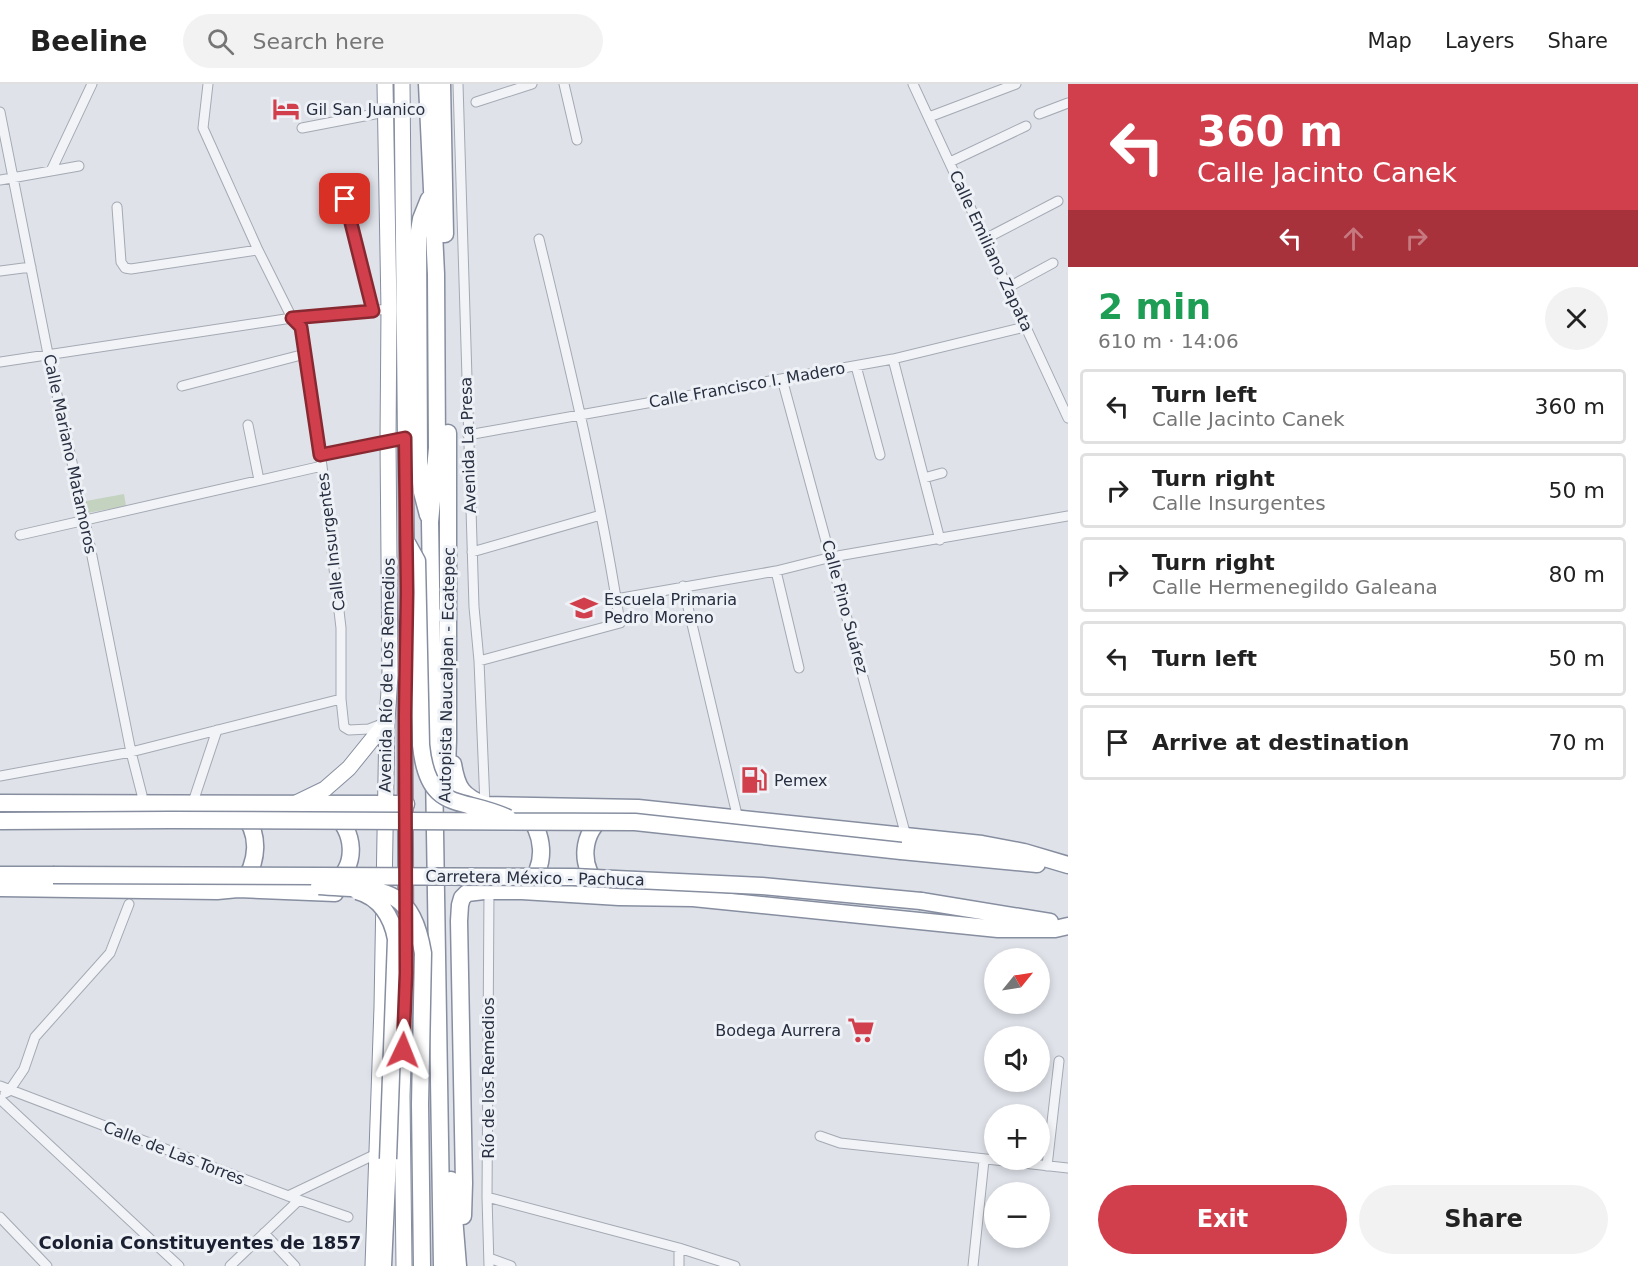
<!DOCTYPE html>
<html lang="en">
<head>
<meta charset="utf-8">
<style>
  :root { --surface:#fff; --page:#f2f2f2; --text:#222; --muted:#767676; --line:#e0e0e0; --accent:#d23f4c }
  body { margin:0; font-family:"DejaVu Sans",sans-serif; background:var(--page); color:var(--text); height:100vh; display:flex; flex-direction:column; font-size:22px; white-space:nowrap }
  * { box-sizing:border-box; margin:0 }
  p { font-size:20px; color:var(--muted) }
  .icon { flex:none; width:33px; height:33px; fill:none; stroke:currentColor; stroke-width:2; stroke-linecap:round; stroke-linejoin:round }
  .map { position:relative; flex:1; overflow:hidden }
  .details { display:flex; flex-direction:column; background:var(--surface); width:570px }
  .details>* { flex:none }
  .guide { background:#d23f4c; color:#fff; overflow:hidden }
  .needle { width:39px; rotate:60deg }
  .buttons { position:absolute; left:984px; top:864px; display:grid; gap:12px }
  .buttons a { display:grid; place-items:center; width:66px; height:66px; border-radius:50%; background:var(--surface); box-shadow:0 3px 9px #0003; font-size:30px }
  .pin { position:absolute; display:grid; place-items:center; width:51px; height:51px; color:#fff; margin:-26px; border-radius:12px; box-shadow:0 3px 9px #0006 }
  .me { position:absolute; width:66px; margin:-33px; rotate:2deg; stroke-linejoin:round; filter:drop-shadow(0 0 4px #0008) }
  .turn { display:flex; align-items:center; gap:21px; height:126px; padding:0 30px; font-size:27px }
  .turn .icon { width:78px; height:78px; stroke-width:2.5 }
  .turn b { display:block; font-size:42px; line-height:51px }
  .lanes { display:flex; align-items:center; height:57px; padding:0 30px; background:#0003; justify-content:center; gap:30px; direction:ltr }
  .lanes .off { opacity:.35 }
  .round { display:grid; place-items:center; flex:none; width:63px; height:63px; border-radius:32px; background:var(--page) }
  .headline { display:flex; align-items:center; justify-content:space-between; height:102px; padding:0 30px }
  h1 { font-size:36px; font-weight:700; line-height:45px; color:#1e9e55 }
  .cta { display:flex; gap:12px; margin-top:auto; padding:12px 30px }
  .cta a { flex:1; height:69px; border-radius:36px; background:var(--accent); color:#fff; font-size:24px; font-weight:700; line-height:69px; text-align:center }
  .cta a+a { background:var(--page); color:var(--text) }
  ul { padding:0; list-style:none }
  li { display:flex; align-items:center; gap:18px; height:75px; margin:0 12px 9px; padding:0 18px; border:3px solid var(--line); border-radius:6px }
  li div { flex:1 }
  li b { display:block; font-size:22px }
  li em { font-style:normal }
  header { display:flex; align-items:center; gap:36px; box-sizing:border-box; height:84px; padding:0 30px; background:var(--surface); border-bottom:2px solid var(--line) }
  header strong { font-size:28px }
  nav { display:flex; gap:33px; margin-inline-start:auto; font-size:21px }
  .search { width:420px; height:54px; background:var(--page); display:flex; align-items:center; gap:15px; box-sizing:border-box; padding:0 21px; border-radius:33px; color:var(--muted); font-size:22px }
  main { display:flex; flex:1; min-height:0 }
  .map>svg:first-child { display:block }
  .green { fill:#c3d3bf }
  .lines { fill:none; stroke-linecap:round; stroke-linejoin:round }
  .minor-casing { stroke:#a4a9b3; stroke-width:11 }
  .trunk-casing { stroke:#868ea0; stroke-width:17 }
  .motorway-casing { stroke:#868ea0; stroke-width:19 }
  .minor { stroke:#f1f3f7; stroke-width:9 }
  .trunk { stroke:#fff; stroke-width:15 }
  .motorway { stroke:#fff; stroke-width:16 }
  .motorway-bridge-casing { stroke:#868ea0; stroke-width:19; stroke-linecap:butt }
  .motorway-bridge { stroke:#fff; stroke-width:16 }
  .route-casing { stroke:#882931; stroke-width:15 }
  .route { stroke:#d23f4c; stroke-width:10 }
  .labels { text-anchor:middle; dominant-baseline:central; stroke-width:6; stroke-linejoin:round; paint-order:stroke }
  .poi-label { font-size:16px; fill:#272f40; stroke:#eef1f6; text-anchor:start }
  .street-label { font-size:16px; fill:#272f40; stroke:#eef1f6 }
  .neighbourhood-label { font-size:18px; font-weight:bold; fill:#1a2031; stroke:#eef1f6 }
</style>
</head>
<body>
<header>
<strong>Beeline</strong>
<div class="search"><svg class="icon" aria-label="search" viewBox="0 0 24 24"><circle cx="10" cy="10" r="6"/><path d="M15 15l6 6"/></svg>Search here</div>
<nav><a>Map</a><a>Layers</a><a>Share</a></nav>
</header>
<main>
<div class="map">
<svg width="1068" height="1182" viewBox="0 0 1068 1182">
  <rect width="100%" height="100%" fill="#dfe2e9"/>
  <path class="green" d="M124 410 126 422 87 429 86 417Z"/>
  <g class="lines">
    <defs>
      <path id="minor" d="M208 0 203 44 258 166 292 234 301 243 322 382 341 544V615L344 643 349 646 369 645 382 640
        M458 0 474 523 479 577 485 721
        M564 0 577 56
        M913 0 1068 334
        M476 18 532 0
        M0 28 48 270 85 437 131 668 142 711
        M1039 30 1068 19
        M929 33 1016 0
        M302 44 385 28
        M950 78 1026 42
        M51 87 92 0
        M0 96 79 82
        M345 115 373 227
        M117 123 121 178 125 184 131 185 258 166
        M985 155 1058 117
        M0 187 31 183
        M1007 204 1053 179
        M893 275 940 456
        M0 278 292 234 389 225
        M856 282 880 371
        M782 295 906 752
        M182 302 305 270
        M248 341 259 396
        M468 351 893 275 1025 243
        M320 371 405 354
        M924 394 942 389
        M20 451 322 382
        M472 468 601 431
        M776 487 799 584
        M683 502 738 735
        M616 515 776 487 832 473 1068 432
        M479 577 620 539C600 409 570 283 539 155
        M0 692 131 668 341 615
        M193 718 217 646
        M0 1002 299 1116 348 1133
        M5 1009 9 1007 24 985 35 953 110 869 129 820
        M0 1015 179 1182
        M820 1052 840 1059 1068 1084
        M1047 1082 1059 977
        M288 1112 376 1070
        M487 1113 679 1164 735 1182
        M0 1133 47 1182
        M264 1149 295 1182
        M679 1164V1182
        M489 1174 511 1182
        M230 1182 299 1116
        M489 1182 487 1113 489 807
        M973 1182 984 1076"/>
      <path id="trunk" d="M402 0 407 508 405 632 406 889 402 1012 404 1182
        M294 720 325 705 349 684 387 637
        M373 1182 382 923 387 637 390 591 388 357 389 225 385 0"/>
      <path id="motorway" d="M427 0 436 190 437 364 430 438 442 1182
        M442 0 445 150
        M428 431 422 408 419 379 418 153 421 135 429 115
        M453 680C457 704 462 712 485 721L638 724 982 760 1024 768 1068 781
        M446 713 448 656V349
        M0 719 406 720
        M240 727C262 749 258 779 241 802
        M525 728C544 749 548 780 527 802
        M901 767 1037 780
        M0 791H53
        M332 800C359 783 355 746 332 728
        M0 804 217 807 238 805 335 809
        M601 804C578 783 581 748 606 731
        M921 817 1050 838
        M451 1096 458 1182
        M463 1132 464 1099 459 837 460 821 462 814 467 809 484 807H522L619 813 693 814 998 845H1055L1068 842
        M383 1182 388 1075"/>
    </defs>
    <use href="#minor" class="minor-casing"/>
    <use href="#trunk" class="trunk-casing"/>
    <use href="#motorway" class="motorway-casing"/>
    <use href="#minor" class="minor"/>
    <use href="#trunk" class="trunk"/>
    <use href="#motorway" class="motorway"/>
    <defs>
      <path id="motorway-bridge" d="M407 459 417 477 421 661C428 730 461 712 508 734
        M0 737 170 736 635 738 901 767
        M53 791 574 793 762 802 921 817
        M319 802C379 807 411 798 423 869L420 1020 422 1182
        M357 807C380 813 392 833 396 855L388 1075"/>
    </defs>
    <use href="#motorway-bridge" class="motorway-bridge-casing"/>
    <use href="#motorway-bridge" class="motorway-bridge"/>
  </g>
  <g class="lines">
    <defs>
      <path id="route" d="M345 115 373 227 292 234 301 243 320 371 405 354 407 508 405 632 406 889 403 966"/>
    </defs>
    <use href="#route" class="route-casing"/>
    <use href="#route" class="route"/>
  </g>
  <defs>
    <symbol id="hotel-bare" viewBox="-9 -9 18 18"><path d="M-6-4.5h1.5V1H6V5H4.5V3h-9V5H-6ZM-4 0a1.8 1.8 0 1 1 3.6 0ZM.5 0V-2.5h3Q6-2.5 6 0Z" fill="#d23f4c" stroke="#eef1f6" stroke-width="2.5" paint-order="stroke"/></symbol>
    <symbol id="school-bare" viewBox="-9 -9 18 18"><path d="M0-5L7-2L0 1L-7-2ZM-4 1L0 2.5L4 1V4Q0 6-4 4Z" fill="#d23f4c" stroke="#eef1f6" stroke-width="2.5" paint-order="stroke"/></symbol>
    <symbol id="fuel-bare" viewBox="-9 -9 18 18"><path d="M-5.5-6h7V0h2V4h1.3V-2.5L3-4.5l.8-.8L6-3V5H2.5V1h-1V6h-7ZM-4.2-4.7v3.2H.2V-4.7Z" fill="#d23f4c" stroke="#eef1f6" stroke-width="2.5" paint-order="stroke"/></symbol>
    <symbol id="supermarket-bare" viewBox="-9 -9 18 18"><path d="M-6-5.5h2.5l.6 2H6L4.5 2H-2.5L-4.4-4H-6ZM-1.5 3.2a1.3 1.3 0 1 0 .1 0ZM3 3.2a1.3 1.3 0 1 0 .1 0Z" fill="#d23f4c" stroke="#eef1f6" stroke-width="2.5" paint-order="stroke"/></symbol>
  </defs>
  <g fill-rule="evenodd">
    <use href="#hotel-bare" x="267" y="6" width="38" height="38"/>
    <use href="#school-bare" x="565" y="505" width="38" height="38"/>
    <use href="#fuel-bare" x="735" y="677" width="38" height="38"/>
    <use href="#supermarket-bare" x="842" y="927" width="38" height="38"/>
  </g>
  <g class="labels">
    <g class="poi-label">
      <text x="306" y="25">Gil San Juanico</text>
      <text x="604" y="515">Escuela Primaria<tspan x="604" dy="18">Pedro Moreno</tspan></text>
      <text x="774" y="696">Pemex</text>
      <text x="841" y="946" text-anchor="end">Bodega Aurrera</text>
    </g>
    <g class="street-label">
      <text transform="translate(991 167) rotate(65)">Calle Emiliano Zapata</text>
      <text transform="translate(747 301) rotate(-10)">Calle Francisco I. Madero</text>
      <text transform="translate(468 361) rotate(-92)">Avenida La Presa</text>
      <text transform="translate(70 370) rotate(78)">Calle Mariano Matamoros</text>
      <text transform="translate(331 458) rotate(-97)">Calle Insurgentes</text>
      <text transform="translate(845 523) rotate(75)">Calle Pino Suárez</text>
      <text transform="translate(387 591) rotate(-89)">Avenida Río de Los Remedios</text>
      <text transform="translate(447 591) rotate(-89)">Autopista Naucalpan - Ecatepec</text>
      <text transform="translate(535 794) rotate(1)">Carretera México - Pachuca</text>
      <text transform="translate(488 994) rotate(-90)">Río de los Remedios</text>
      <text transform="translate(174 1069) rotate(21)">Calle de Las Torres</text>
    </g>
    <g class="neighbourhood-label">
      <text x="200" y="1158">Colonia Constituyentes de 1857</text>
    </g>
  </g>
</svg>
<div class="buttons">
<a><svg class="needle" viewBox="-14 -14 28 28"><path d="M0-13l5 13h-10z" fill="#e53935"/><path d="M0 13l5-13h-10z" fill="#767676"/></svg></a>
<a><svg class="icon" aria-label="sound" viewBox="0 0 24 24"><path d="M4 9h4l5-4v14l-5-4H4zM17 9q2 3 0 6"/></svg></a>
<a>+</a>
<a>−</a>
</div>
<div class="pin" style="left:345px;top:115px;background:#d93025"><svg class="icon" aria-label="arrive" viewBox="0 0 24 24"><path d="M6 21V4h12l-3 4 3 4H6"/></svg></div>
<svg class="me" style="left:403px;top:966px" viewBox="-20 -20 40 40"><path d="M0-17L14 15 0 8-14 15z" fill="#d23f4c" stroke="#fff" stroke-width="4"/></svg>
</div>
<section class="details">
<div class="guide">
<div class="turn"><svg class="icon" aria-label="left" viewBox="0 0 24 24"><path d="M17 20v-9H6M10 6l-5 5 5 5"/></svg><div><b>360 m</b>Calle Jacinto Canek</div></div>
<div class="lanes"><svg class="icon" aria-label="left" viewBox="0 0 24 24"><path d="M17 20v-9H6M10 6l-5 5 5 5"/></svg><svg class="icon off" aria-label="ahead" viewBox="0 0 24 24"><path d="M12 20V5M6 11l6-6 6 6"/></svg><svg class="icon off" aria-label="right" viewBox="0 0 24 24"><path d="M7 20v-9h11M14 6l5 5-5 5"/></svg></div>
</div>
<div class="headline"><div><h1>2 min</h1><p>610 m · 14:06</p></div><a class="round"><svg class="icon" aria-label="close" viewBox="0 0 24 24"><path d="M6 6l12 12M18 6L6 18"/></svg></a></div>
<ul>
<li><svg class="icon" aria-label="left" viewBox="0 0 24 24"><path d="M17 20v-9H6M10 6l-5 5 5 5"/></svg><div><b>Turn left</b><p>Calle Jacinto Canek</p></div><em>360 m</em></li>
<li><svg class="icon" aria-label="right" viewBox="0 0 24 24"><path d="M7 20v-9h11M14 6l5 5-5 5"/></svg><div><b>Turn right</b><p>Calle Insurgentes</p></div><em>50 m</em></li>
<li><svg class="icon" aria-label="right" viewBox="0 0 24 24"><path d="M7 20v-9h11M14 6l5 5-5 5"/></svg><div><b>Turn right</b><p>Calle Hermenegildo Galeana</p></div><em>80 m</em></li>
<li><svg class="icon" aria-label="left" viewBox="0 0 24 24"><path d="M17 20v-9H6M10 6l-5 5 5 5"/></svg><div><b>Turn left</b></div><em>50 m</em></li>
<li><svg class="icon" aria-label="arrive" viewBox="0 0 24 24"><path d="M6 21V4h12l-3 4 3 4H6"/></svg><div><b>Arrive at destination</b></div><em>70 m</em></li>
</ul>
<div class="cta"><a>Exit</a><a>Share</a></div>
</section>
</main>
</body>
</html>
